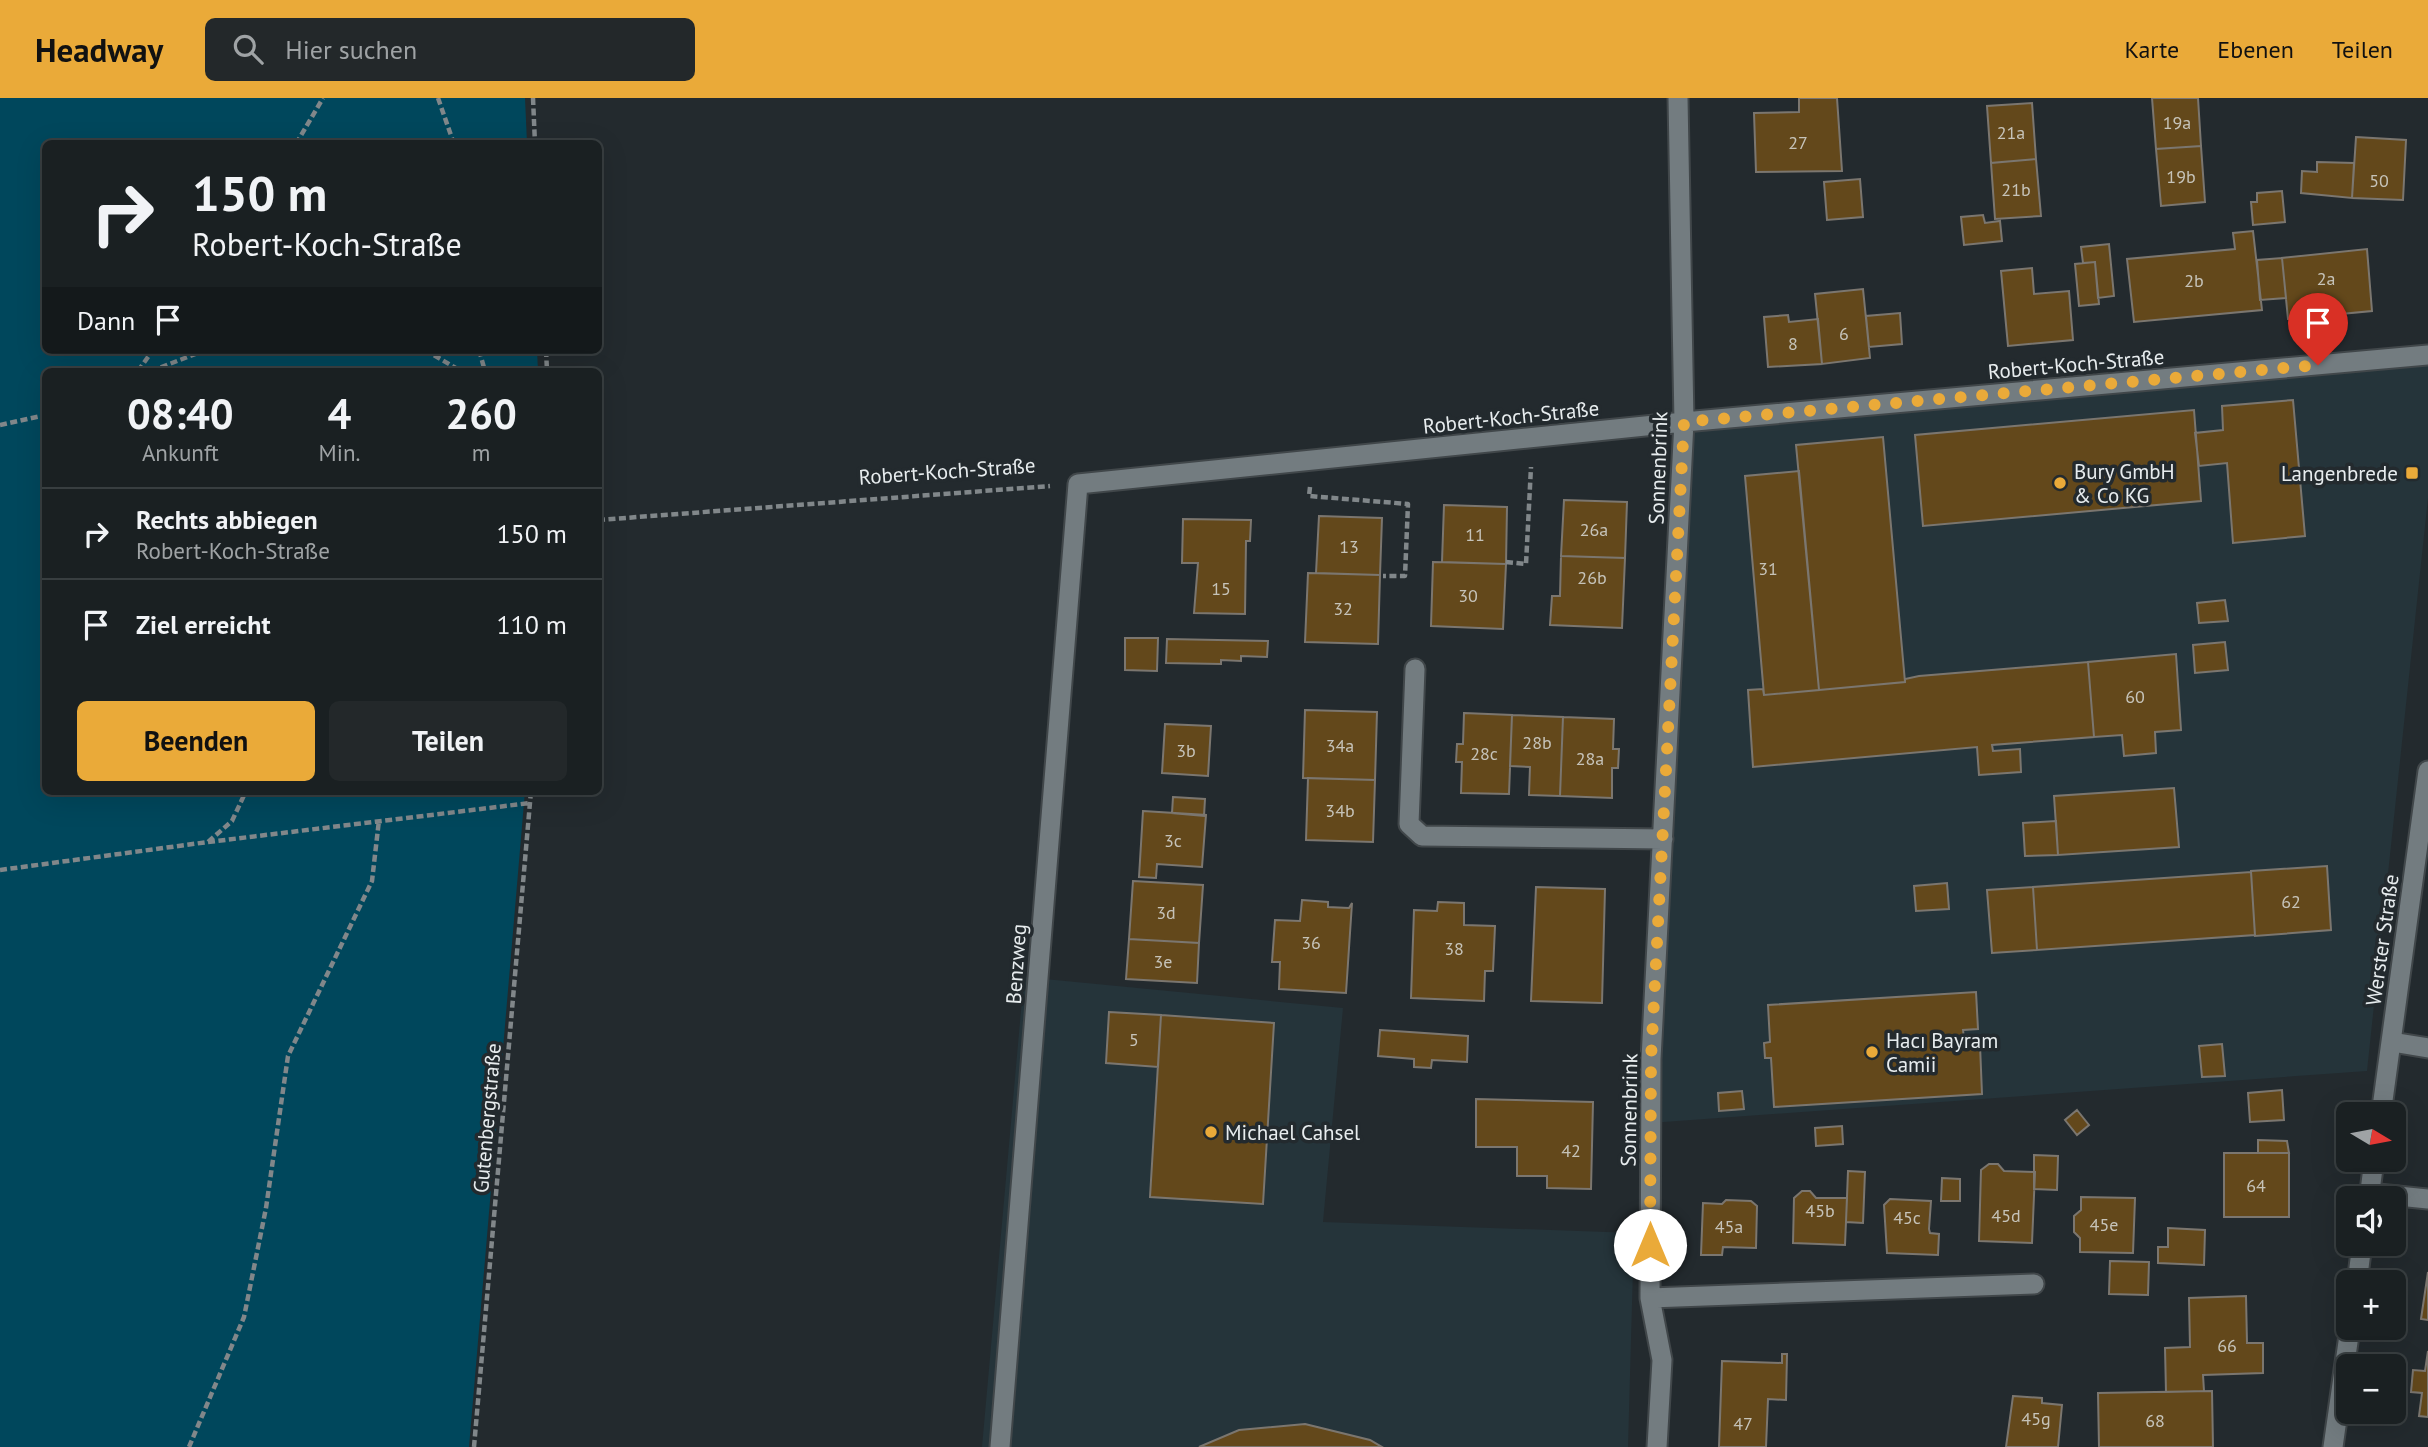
<!DOCTYPE html>
<html lang="de">
<head>
<meta charset="utf-8">
<style>
  :root { --surface:#1a2022; --page:#23282a; --text:#f1f3f6; --muted:#9fa3a5; --line:#383e40; --accent:#eaaa39 }
  body { margin:0; font-family:"PT Sans",sans-serif; background:var(--page); color:var(--text); height:100vh; display:flex; flex-direction:column; font-size:26px; white-space:nowrap }
  * { box-sizing:border-box; margin:0 }
  p { font-size:23px; color:var(--muted) }
  .icon { flex:none; width:38px; height:38px; fill:none; stroke:currentColor; stroke-width:2; stroke-linecap:round; stroke-linejoin:round }
  .map { position:relative; flex:1; overflow:hidden }
  .sheet { position:absolute; left:42px; top:270px; width:560px; height:427px; display:flex; flex-direction:column; background:var(--surface); border-radius:10px; box-shadow:0 7px 28px #0002,0 0 0 2px var(--line) }
  .sheet>* { flex:none }
  .hud { position:absolute; left:42px; top:42px; width:560px; height:214px; border-radius:10px; box-shadow:0 7px 28px #0002,0 0 0 2px var(--line); background:#1a2022; color:var(--text); overflow:hidden }
  .needle { width:46px; rotate:100deg }
  .controls { position:absolute; left:2336px; top:1004px; display:grid; gap:14px }
  .controls a { display:grid; place-items:center; width:70px; height:70px; border-radius:10px; background:var(--surface); box-shadow:0 7px 28px #0002,0 0 0 2px var(--line); font-size:35px }
  .pin { position:absolute; display:grid; place-items:center; width:60px; height:60px; color:#fff; margin:-72px -30px; border-radius:50% 50% 50% 0; rotate:-45deg; box-shadow:0 0 7px #0007 }
  .pin .icon { rotate:45deg }
  .me { position:absolute; width:77px; margin:-38px; rotate:0deg; stroke-linejoin:round; filter:drop-shadow(0 0 5px #0008) }
  .turn { display:flex; align-items:center; gap:24px; height:147px; padding:0 35px; font-size:32px }
  .turn .icon { width:91px; height:91px; stroke-width:2.5 }
  .turn b { display:block; font-size:49px; line-height:60px }
  .then { display:flex; align-items:center; height:66px; padding:0 35px; background:#0003; gap:14px; font-size:26px }
  .eta { display:flex; justify-content:space-evenly; align-items:center; height:119px; text-align:center }
  .eta b { font-size:42px; font-weight:600; line-height:49px }
  .button { display:flex; gap:14px; margin-top:auto; padding:14px 35px }
  .button a { flex:1; height:80px; border-radius:10px; background:var(--accent); color:#111; font-size:28px; font-weight:600; line-height:80px; text-align:center }
  .button a+a { background:var(--page); color:var(--text) }
  ul { padding:0; list-style:none }
  li { display:flex; align-items:center; gap:21px; height:91px; padding:0 35px; border-top:2px solid var(--line) }
  li div { flex:1 }
  li b { display:block; font-size:26px }
  li em { font-style:normal }
  header { display:flex; align-items:center; gap:42px; box-sizing:border-box; height:98px; padding:0 35px; background:var(--accent); color:#111 }
  header strong { font-size:33px }
  nav { display:flex; gap:38px; margin-inline-start:auto; font-size:24px }
  .search { width:490px; height:63px; background:var(--page); display:flex; align-items:center; gap:18px; box-sizing:border-box; padding:0 24px; border-radius:10px; color:var(--muted); font-size:26px }
  .map>svg:first-child { display:block }
  .built { fill:#25343a }
  .green { fill:#00475c }
  .building { fill:#63481b; stroke:#7b766f; stroke-width:2 }
  .lines { fill:none; stroke-linecap:round; stroke-linejoin:round }
  .service-casing { stroke:#41474a; stroke-width:23 }
  .minor-casing { stroke:#41474a; stroke-width:23 }
  .secondary-casing { stroke:#41474a; stroke-width:23 }
  .path { stroke:#81878a; stroke-width:4.5; stroke-dasharray:7 3.5; stroke-linecap:butt }
  .service { stroke:#737c80; stroke-width:19 }
  .minor { stroke:#737c80; stroke-width:19 }
  .secondary { stroke:#737c80; stroke-width:19 }
  .route { stroke:#eaaa39; stroke-width:12; stroke-dasharray:0 21.6 }
  .poi-dot { fill:#eaaa39; stroke:#232a2e; stroke-width:2.5 }
  .labels { text-anchor:middle; dominant-baseline:central; stroke-width:7; stroke-linejoin:round; paint-order:stroke }
  .number-label { font-size:18px; fill:#c6c3b9 }
  .street-label { font-size:21px; fill:#e7ecee; stroke:#232a2e }
  .poi-label { font-size:21px; fill:#e7ecee; stroke:#232a2e; text-anchor:start }
</style>
</head>
<body>
<header>
<strong>Headway</strong>
<div class="search"><svg class="icon" aria-label="search" viewBox="0 0 24 24"><circle cx="10" cy="10" r="6"/><path d="M15 15l6 6"/></svg>Hier suchen</div>
<nav><a>Karte</a><a>Ebenen</a><a>Teilen</a></nav>
</header>
<div class="map">
<svg width="2428" height="1349" viewBox="0 0 2428 1349">
  <rect width="100%" height="100%" fill="#232a2e"/>
  <path class="built" d="M2428 254V400L2367 973 1650 1025 1689 328Z
    M1024 879 1343 910 1323 1124 1634 1135 1628 1349H982Z"/>
  <path class="green" d="M0 0H525L527 45 46 46V252H537L538 273H46V693H525L469 1349H0Z"/>
  <path class="building" d="M1799 0H1837L1842 73 1756 74 1754 15 1799 14Z
    M2152 0H2198L2201 48 2156 51Z
    M2032 5 2036 61 1991 65 1987 8Z
    M2356 39 2406 42 2403 102 2352 100Z
    M2201 48 2205 104 2161 108 2156 51Z
    M2036 61 2041 118 1995 121 1991 65Z
    M2317 64 2354 65 2352 100 2301 95 2302 73 2317 74Z
    M1860 81 1863 119 1827 122 1824 84Z
    M2282 93 2285 124 2253 127 2251 104H2257V95Z
    M1983 117 1985 125 2000 123 2002 143 1964 147 1961 119Z
    M2253 133 2262 212 2134 224 2127 161 2235 151 2233 135Z
    M2109 146 2114 198 2098 200 2095 164 2083 165 2081 149Z
    M2367 151 2372 213 2288 221 2282 160Z
    M2282 160 2286 200 2260 202 2257 162Z
    M2095 164 2099 206 2079 208 2075 166Z
    M2032 170 2034 196 2069 193 2073 242 2008 248 2001 173Z
    M1863 191 1870 260 1822 266 1815 196Z
    M1900 215 1902 246 1869 249 1866 218Z
    M1788 217 1789 224 1818 221 1822 266 1768 269 1764 219Z
    M2293 302 2305 438 2233 445 2227 365 2199 368 2195 335 2223 332 2222 308Z
    M2194 312 2201 403 1923 428 1915 337Z
    M1883 339 1905 584 1819 592 1796 347Z
    M1799 373 1819 592 1764 597 1745 378Z
    M1564 402 1627 404 1625 460 1561 458Z
    M1444 407 1507 409 1506 466 1442 464Z
    M1319 418 1382 420 1380 477 1316 475Z
    M1183 421 1251 422 1250 443H1246L1245 516 1194 515 1198 465H1182Z
    M1561 458 1625 460 1622 530 1550 527 1552 498H1560Z
    M1433 464 1506 466 1503 531 1431 528Z
    M1308 475 1380 477 1378 546 1305 544Z
    M2225 502 2228 523 2199 525 2197 505Z
    M1125 540H1158L1157 573 1125 572Z
    M1167 541 1268 543 1267 559 1241 558V563L1221 562V566L1166 565Z
    M2225 544 2228 572 2195 575 2193 547Z
    M2176 556 2181 632 2155 634 2156 655 2124 658 2122 637 2094 639 2088 564Z
    M2088 564 2094 639 1992 647 1993 653 2020 651 2021 674 1979 677 1977 649 1753 669 1748 592 1763 591 1764 597 1819 592 1905 584V581L1919 578Z
    M1305 612 1377 614 1375 682 1303 680Z
    M1464 615 1512 617 1509 696 1461 695 1462 664H1456L1457 646H1463Z
    M1512 617 1563 619 1560 698 1529 697 1530 669 1510 668Z
    M1563 619 1614 621 1613 651H1619L1618 670H1612V700L1560 698Z
    M1165 626 1211 628 1208 678 1162 675Z
    M1308 680 1375 682 1373 744 1306 742Z
    M2174 690 2179 749 2058 757 2054 698Z
    M1173 699 1205 701 1204 718 1172 715Z
    M1143 713 1206 717 1202 769 1157 766 1156 780 1139 779Z
    M2056 723 2058 757 2025 758 2023 725Z
    M2327 768 2331 832 2255 838 2251 773Z
    M2251 774 2255 837 2037 852 2033 789Z
    M1133 783 1203 787 1199 845 1129 841Z
    M1947 785 1949 811 1916 813 1914 788Z
    M1536 789 1605 791 1602 905 1531 903Z
    M2033 789 2037 852 1992 855 1987 792Z
    M1302 802 1328 804V809L1349 810 1352 805 1346 895 1279 891 1280 864H1272L1275 822 1300 823Z
    M1438 804 1464 805V827L1495 828 1493 873H1485L1484 903 1411 900 1414 812 1437 813Z
    M1129 841 1199 845 1197 885 1126 881Z
    M1976 894 1978 931 1963 932 1965 948 1980 947 1982 996 1774 1009 1771 960H1765L1764 945 1770 944 1768 907Z
    M1109 914 1161 917 1158 969 1106 965Z
    M1161 917 1274 925 1263 1106 1150 1099Z
    M1380 932 1468 938 1467 964 1432 962 1431 970 1414 969V961L1378 958Z
    M2222 946 2225 978 2202 979 2199 948Z
    M2282 992 2284 1022 2250 1024 2248 995Z
    M1742 993 1744 1011 1719 1013 1718 995Z
    M1476 1001 1593 1004 1591 1091 1547 1090V1078H1517V1049H1476Z
    M2077 1012 2089 1027 2077 1037 2065 1022Z
    M1842 1028 1843 1046 1816 1048 1815 1030Z
    M2258 1042 2287 1043 2289 1055H2258Z
    M2224 1055H2289V1119H2224Z
    M2034 1057 2058 1058 2057 1092 2034 1091Z
    M1989 1066H1998L2004 1073 2035 1074 2032 1145 1979 1143 1981 1072Z
    M1848 1073 1865 1074 1863 1125 1846 1124Z
    M1942 1080 1960 1081V1103H1941Z
    M1802 1093H1810L1816 1100H1847L1845 1147 1793 1145 1794 1100Z
    M2081 1099 2135 1100 2133 1155 2080 1154V1140L2074 1134V1118L2081 1112Z
    M1890 1101 1931 1103 1929 1131 1930 1135 1939 1136 1938 1157 1887 1155 1884 1107Z
    M1726 1102 1751 1103 1757 1108 1756 1150 1723 1149 1722 1157H1701L1703 1105 1722 1106Z
    M2168 1130 2205 1132 2204 1167 2158 1165V1149H2168Z
    M2110 1163 2149 1164 2148 1197 2109 1196Z
    M2428 1174V1222L2421 1221Z
    M2246 1198 2247 1245H2263V1275L2203 1277 2204 1293 2166 1294 2165 1250 2190 1249 2189 1200Z
    M2428 1253V1319L2419 1318 2422 1295 2411 1294 2413 1272 2425 1273Z
    M1782 1256H1787L1786 1302 1768 1301 1766 1349H1719L1722 1263 1782 1265Z
    M2212 1293 2213 1349H2099L2098 1295Z
    M2013 1298 2042 1300V1305L2062 1307 2058 1349H2006Z
    M1305 1326 1370 1342 1382 1349H1199L1239 1332Z"/>
  <g class="lines">
    <defs>
      <path id="service" d="M2392 944 2428 950"/>
      <path id="minor" d="M1415 571 1409 726 1422 738 1663 741
        M2369 1095 2428 1101
        M1650 1200 2034 1186
        M1000 1349 1078 386 1684 324 2428 257
        M1657 1349 1662 1262 1650 1200 1651 961 1684 324 1678 0"/>
      <path id="secondary" d="M2381 1017 2428 673
        M2369 1101 2374 1062
        M2357 1185 2362 1146
        M2333 1349 2350 1230"/>
    </defs>
    <use href="#service" class="service-casing"/>
    <use href="#minor" class="minor-casing"/>
    <use href="#secondary" class="secondary-casing"/>
    <path class="path" d="M438 0 454 46
      M533 0 535 46
      M296 46 323 0
      M425 252 461 273
      M479 252 485 273
      M546 252 547 273
      M138 273 153 252
      M151 273 206 252
      M0 327 46 317
      M1310 389 1309 398 1408 406 1405 478H1383
      M598 422 1050 388
      M1506 464 1526 466 1531 369
      M208 744 530 705
      M0 772 208 744 232 723 246 693
      M189 1349 244 1219 266 1110 288 958 372 783 379 722
      M474 1349 531 693"/>
    <use href="#service" class="service"/>
    <use href="#minor" class="minor"/>
    <use href="#secondary" class="secondary"/>
  </g>
  <g class="lines">
    <path class="route" d="M1650 1147 1651 961 1684 324 2318 267"/>
  </g>
  <g class="poi-dot">
    <rect x="2405" y="368" width="14" height="14" rx="3.5"/>
    <circle cx="2060" cy="385" r="7"/>
    <circle cx="1872" cy="954" r="7"/>
    <circle cx="1211" cy="1034" r="7"/>
  </g>
  <g class="labels">
    <g class="number-label">
      <text x="2177" y="24">19a</text>
      <text x="2011" y="34">21a</text>
      <text x="1798" y="44">27</text>
      <text x="2181" y="78">19b</text>
      <text x="2379" y="82">50</text>
      <text x="2016" y="91">21b</text>
      <text x="2326" y="180">2a</text>
      <text x="2194" y="182">2b</text>
      <text x="1844" y="235">6</text>
      <text x="1793" y="245">8</text>
      <text x="1594" y="431">26a</text>
      <text x="1475" y="436">11</text>
      <text x="1349" y="448">13</text>
      <text x="1768" y="470">31</text>
      <text x="1592" y="479">26b</text>
      <text x="1221" y="490">15</text>
      <text x="1468" y="497">30</text>
      <text x="1343" y="510">32</text>
      <text x="2135" y="598">60</text>
      <text x="1537" y="644">28b</text>
      <text x="1340" y="647">34a</text>
      <text x="1186" y="652">3b</text>
      <text x="1484" y="655">28c</text>
      <text x="1590" y="660">28a</text>
      <text x="1340" y="712">34b</text>
      <text x="1173" y="742">3c</text>
      <text x="2291" y="803">62</text>
      <text x="1166" y="814">3d</text>
      <text x="1311" y="844">36</text>
      <text x="1454" y="850">38</text>
      <text x="1163" y="863">3e</text>
      <text x="1134" y="941">5</text>
      <text x="1571" y="1052">42</text>
      <text x="2256" y="1087">64</text>
      <text x="1820" y="1112">45b</text>
      <text x="2006" y="1117">45d</text>
      <text x="1907" y="1119">45c</text>
      <text x="2104" y="1126">45e</text>
      <text x="1729" y="1128">45a</text>
      <text x="2227" y="1247">66</text>
      <text x="2036" y="1320">45g</text>
      <text x="2155" y="1322">68</text>
      <text x="1743" y="1325">47</text>
    </g>
    <g class="street-label">
      <text transform="translate(2076 266) rotate(-5)">Robert-Koch-Straße</text>
      <text transform="translate(1511 319) rotate(-6)">Robert-Koch-Straße</text>
      <text transform="translate(1658 370) rotate(-88)">Sonnenbrink</text>
      <text transform="translate(947 373) rotate(-4)">Robert-Koch-Straße</text>
      <text transform="translate(2382 842) rotate(-82)">Werster Straße</text>
      <text transform="translate(1016 866) rotate(-86)">Benzweg</text>
      <text transform="translate(1629 1012) rotate(-89)">Sonnenbrink</text>
      <text transform="translate(487 1020) rotate(-85)">Gutenbergstraße</text>
    </g>
    <g class="poi-label">
      <text x="2074" y="373">Bury GmbH<tspan x="2074" dy="24">&amp; Co KG</tspan></text>
      <text x="2398" y="375" text-anchor="end">Langenbrede</text>
      <text x="1886" y="942">Hacı Bayram<tspan x="1886" dy="24">Camii</tspan></text>
      <text x="1225" y="1034">Michael Cahsel</text>
    </g>
  </g>
</svg>
<div class="controls">
<a><svg class="needle" viewBox="-14 -14 28 28"><path d="M0-13l5 13h-10z" fill="#e53935"/><path d="M0 13l5-13h-10z" fill="#9fa3a5"/></svg></a>
<a><svg class="icon" aria-label="sound" viewBox="0 0 24 24"><path d="M4 9h4l5-4v14l-5-4H4zM17 9q2 3 0 6"/></svg></a>
<a>+</a>
<a>−</a>
</div>
<div class="pin" style="left:2318px;top:267px;background:#d93025"><svg class="icon" aria-label="arrive" viewBox="0 0 24 24"><path d="M6 21V4h12l-3 4 3 4H6"/></svg></div>
<svg class="me" style="left:1650px;top:1147px" viewBox="-20 -20 40 40"><circle r="19" fill="#fff"/><path d="M0-13L10 11 0 6-10 11z" fill="#eaaa39"/></svg>
<div class="hud">
<div class="turn"><svg class="icon" aria-label="right" viewBox="0 0 24 24"><path d="M7 20v-9h11M14 6l5 5-5 5"/></svg><div><b>150 m</b>Robert-Koch-Straße</div></div>
<div class="then">Dann<svg class="icon" aria-label="arrive" viewBox="0 0 24 24"><path d="M6 21V4h12l-3 4 3 4H6"/></svg></div>
</div>
<section class="sheet">
<div class="eta">
<div><b>08:40</b><p>Ankunft</p></div>
<div><b>4</b><p>Min.</p></div>
<div><b>260</b><p>m</p></div>
</div>
<ul>
<li><svg class="icon" aria-label="right" viewBox="0 0 24 24"><path d="M7 20v-9h11M14 6l5 5-5 5"/></svg><div><b>Rechts abbiegen</b><p>Robert-Koch-Straße</p></div><em>150 m</em></li>
<li><svg class="icon" aria-label="arrive" viewBox="0 0 24 24"><path d="M6 21V4h12l-3 4 3 4H6"/></svg><div><b>Ziel erreicht</b></div><em>110 m</em></li>
</ul>
<div class="button"><a>Beenden</a><a>Teilen</a></div>
</section>
</div>
</body>
</html>
